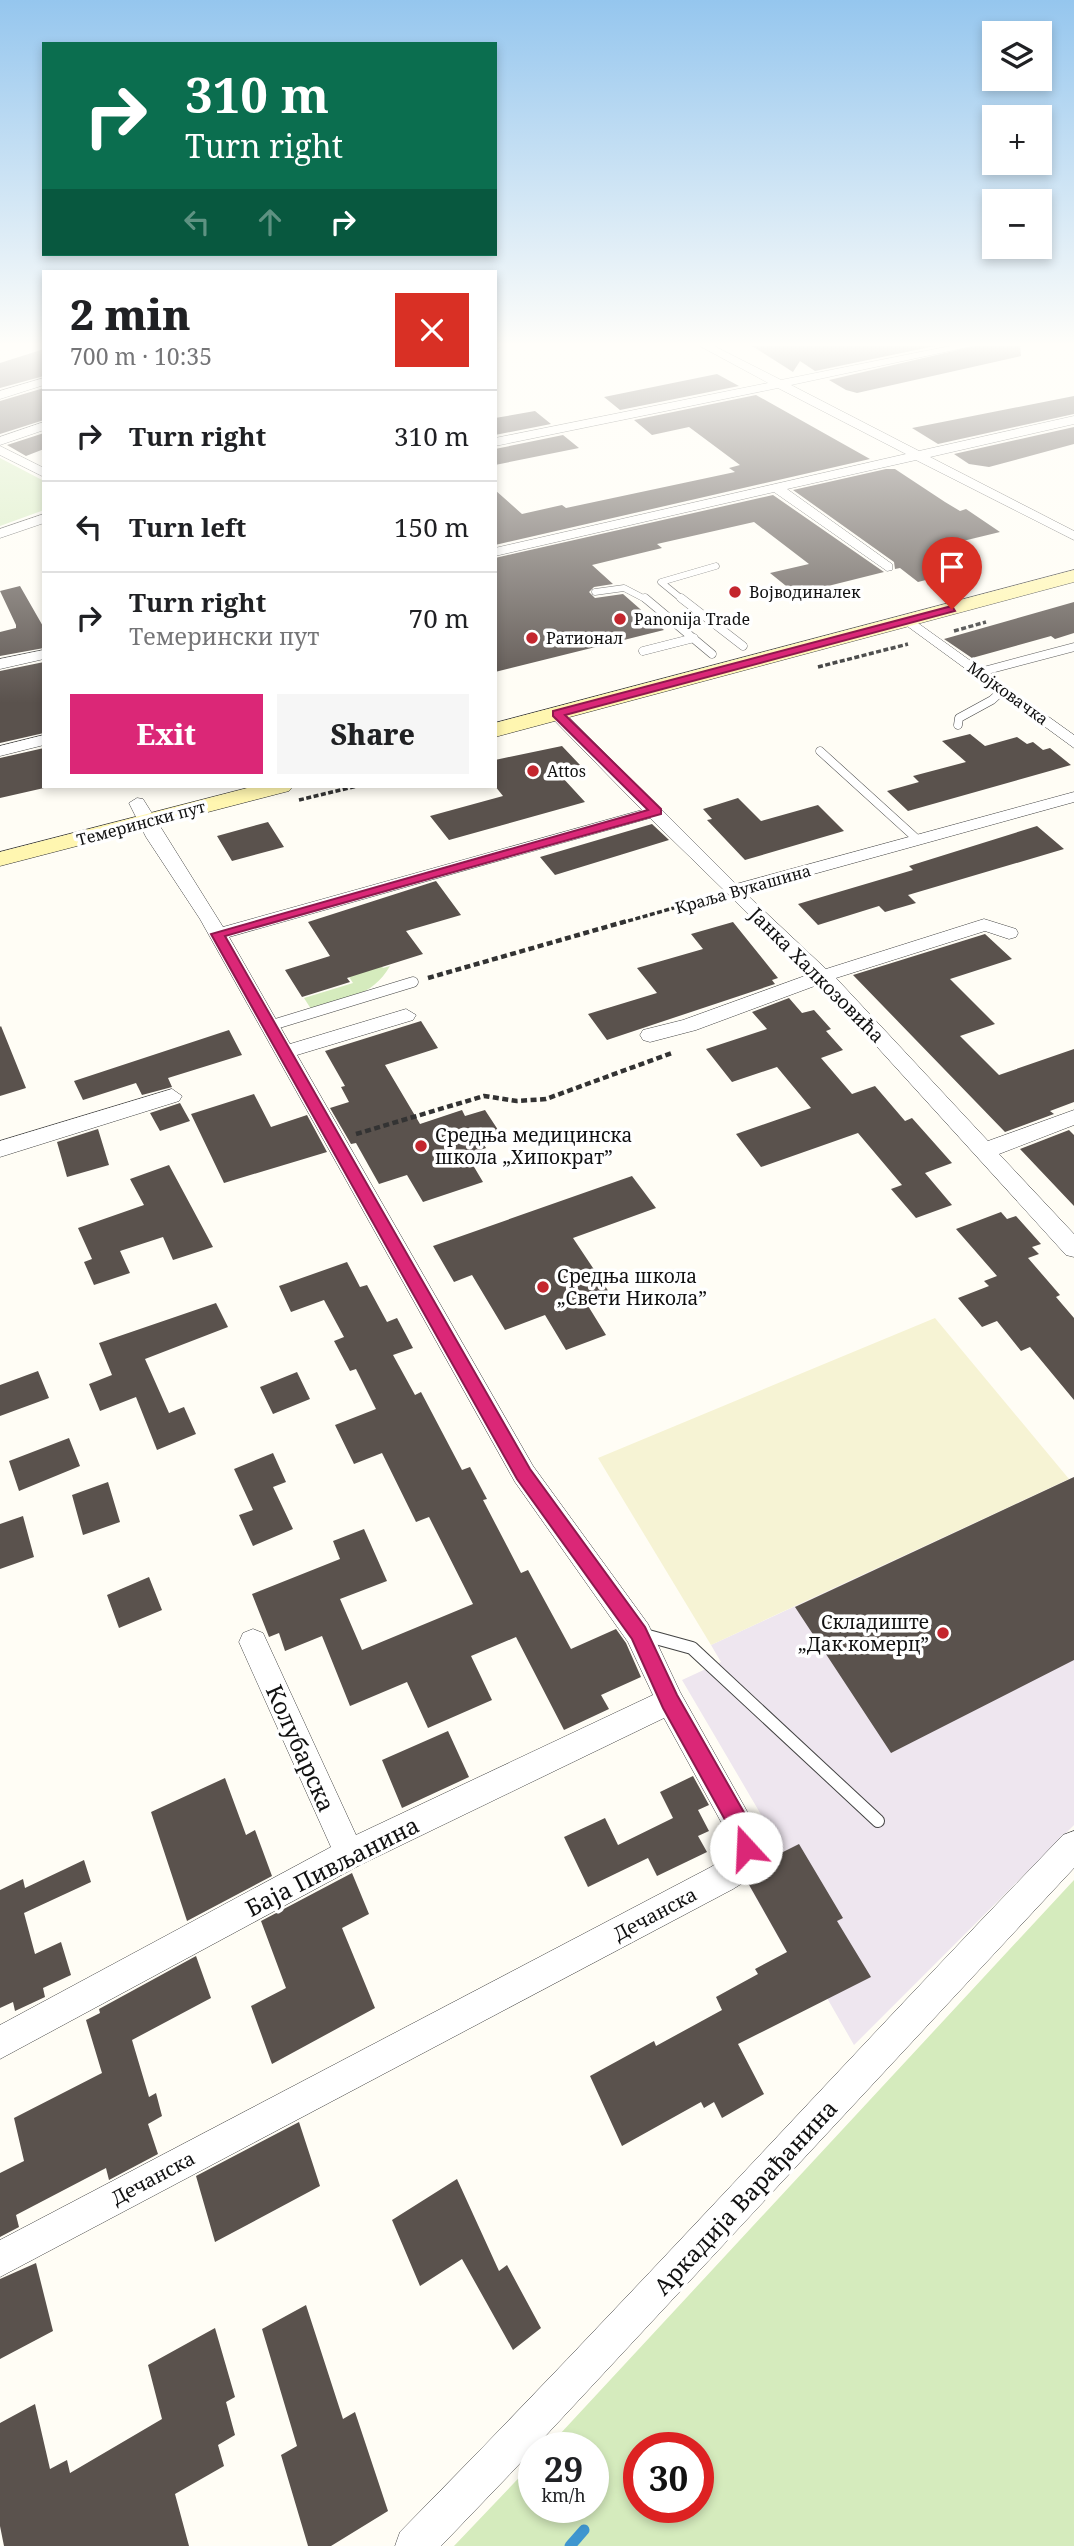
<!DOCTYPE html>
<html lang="en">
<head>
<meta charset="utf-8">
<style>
  :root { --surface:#fff; --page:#f6f6f6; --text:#202124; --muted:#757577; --line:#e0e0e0; --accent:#db2777 }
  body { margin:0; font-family:"Noto Serif",serif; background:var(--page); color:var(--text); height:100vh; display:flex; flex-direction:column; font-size:26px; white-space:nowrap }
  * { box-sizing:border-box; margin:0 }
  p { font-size:23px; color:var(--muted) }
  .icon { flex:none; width:38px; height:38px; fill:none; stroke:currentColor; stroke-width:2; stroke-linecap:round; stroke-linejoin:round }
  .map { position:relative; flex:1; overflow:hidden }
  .panel { position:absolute; left:42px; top:270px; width:455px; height:518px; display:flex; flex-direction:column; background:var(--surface); border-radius:0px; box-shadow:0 4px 10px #0003 }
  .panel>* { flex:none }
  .top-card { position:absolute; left:42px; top:42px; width:455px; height:214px; border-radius:0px; box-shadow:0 4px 10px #0003; background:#0b6e4f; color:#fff; overflow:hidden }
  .buttons { position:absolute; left:982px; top:21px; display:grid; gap:14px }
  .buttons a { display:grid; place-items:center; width:70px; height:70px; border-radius:0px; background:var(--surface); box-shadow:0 4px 10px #0003; font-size:35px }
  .speed { position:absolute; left:518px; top:2432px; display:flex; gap:14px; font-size:35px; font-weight:700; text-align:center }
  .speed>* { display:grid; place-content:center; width:91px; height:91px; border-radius:50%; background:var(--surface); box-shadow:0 4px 10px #0003; line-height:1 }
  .speed small { font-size:18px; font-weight:400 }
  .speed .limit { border:10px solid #d22; background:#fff; color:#111 }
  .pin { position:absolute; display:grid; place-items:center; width:60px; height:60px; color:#fff; margin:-72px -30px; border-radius:50% 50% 50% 0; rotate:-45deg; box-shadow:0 0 7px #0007 }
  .pin .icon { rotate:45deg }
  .me { position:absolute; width:77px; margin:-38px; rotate:340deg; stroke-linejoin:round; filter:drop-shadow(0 0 5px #0008) }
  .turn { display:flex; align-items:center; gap:24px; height:147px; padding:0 28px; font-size:32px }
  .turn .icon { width:91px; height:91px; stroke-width:2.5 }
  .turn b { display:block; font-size:49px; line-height:60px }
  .lanes { display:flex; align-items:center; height:66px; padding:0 28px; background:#0003; justify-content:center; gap:35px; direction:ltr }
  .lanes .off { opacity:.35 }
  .round { display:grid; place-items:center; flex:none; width:74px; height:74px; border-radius:0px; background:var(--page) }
  .headline { display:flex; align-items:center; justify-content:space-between; height:119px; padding:0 28px }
  h1 { font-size:42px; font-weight:800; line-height:52px }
  .button { display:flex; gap:14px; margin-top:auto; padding:14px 28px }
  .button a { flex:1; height:80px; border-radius:0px; background:var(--accent); color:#fff; font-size:28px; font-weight:800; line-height:80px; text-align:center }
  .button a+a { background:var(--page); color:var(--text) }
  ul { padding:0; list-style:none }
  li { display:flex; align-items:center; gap:21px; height:91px; padding:0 28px; border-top:2px solid var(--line) }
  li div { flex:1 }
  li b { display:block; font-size:26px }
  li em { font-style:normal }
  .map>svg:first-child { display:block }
  .industrial { fill:#eee6ef }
  .farmland { fill:#f6f3d4 }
  .green { fill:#d5ebbd; fill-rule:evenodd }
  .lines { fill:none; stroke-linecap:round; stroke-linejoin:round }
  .stream { stroke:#3f96cf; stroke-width:11 }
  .building { fill:#5a524d }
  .lane-far3-casing { stroke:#444; stroke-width:7 }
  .lane-far2-casing { stroke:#444; stroke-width:9 }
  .lane-far1-casing { stroke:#444; stroke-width:11 }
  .lane-casing { stroke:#444; stroke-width:14 }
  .street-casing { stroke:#444; stroke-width:1 }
  .secondary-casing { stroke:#333; stroke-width:1 }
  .path-far1 { stroke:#333; stroke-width:3.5; stroke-dasharray:5 2.5; stroke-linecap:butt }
  .path { stroke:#333; stroke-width:4.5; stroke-dasharray:6 3.5; stroke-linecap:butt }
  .lane-far3 { stroke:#fff; stroke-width:6 }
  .lane-far2 { stroke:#fff; stroke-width:8 }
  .lane-far1 { stroke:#fff; stroke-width:10 }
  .lane { stroke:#fff; stroke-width:12 }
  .street { fill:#fff; fill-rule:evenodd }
  .secondary { fill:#fff6b0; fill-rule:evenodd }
  .route { fill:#db2777; stroke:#8e194d; stroke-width:2 }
  .poi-dot { fill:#c4262e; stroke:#fff; stroke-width:2.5 }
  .labels { text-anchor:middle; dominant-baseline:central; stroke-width:7; stroke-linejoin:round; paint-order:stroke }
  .far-poi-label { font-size:16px; fill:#111; stroke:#fff; text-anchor:start }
  .far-street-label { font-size:16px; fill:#111; stroke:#fff }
  .street-label { font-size:19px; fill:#111; stroke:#fff }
  .poi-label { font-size:19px; fill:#111; stroke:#fff; text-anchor:start }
  .near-street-label { font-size:23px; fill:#111; stroke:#fff }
</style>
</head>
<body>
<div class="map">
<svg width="1074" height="2546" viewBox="0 0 1074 2546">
  <rect width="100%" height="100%" fill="#fffdf5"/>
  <path class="industrial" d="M1074 1477V1825L854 2045 796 1944 785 1949 742 1873 783 1852 682 1680 721 1662 711 1645Z"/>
  <path class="farmland" d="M935 1318 1069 1479 711 1645 598 1458Z"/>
  <path class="green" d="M0 458 44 481V510L0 526Z
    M366 945 383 968 390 966C372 997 343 1000 311 1009L304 998 353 983 334 954Z
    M1074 1880V2546H454L534 2462V2508H593V2448H547ZM639 2448H698V2508H639Z"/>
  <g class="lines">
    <path class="stream" d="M570 2546 584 2530"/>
  </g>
  <path class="building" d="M752 346H935L815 371 800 361 793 372Z
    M975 346H1020L1021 356 857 393 846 390 829 380Z
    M44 349V376L0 388V363Z
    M717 374 739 386 620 410 604 397Z
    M44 388V420L0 434V401Z
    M756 395 870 459 495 545V490L522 514 562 505 566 508 735 472 729 468 740 465 689 427 652 435 634 420Z
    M1074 396V414L938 444 912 428Z
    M535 411 551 424 495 435V418Z
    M1074 427V444L989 467 969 464 954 454Z
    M44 433V449L26 456 7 445Z
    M563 435 579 448 495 465V449Z
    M886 469H895L945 502 960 511 966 509 1000 532 930 549 961 571 918 582 900 568 895 569 894 562 793 490Z
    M773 495 884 572 828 586 839 595 813 601 803 593 796 594 770 573 809 564 754 522 657 544 662 548 592 565 613 584 594 587 589 592 595 598 623 594 664 630 495 672V558Z
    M20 586 44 628V648L0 656V632L16 628V625L0 591Z
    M1074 602V633L1055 639 1051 636 972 658 944 639Z
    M44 662V733L0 743V671Z
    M970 734 985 746 1017 737 1027 744 1033 742 1043 750 1050 748 1071 765 908 811 887 791 919 782 913 776 966 762 942 741Z
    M562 746 580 765 567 768 572 774 562 777 585 802 449 840 430 816 503 796 495 786V760Z
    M44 748V788L0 798V758Z
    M738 798 761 821 818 805 844 831 745 860 707 820 712 819 703 809Z
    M268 822 284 847 232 861 217 836Z
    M652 824 669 840 555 875 540 857Z
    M1037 826 1064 849 908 895 916 903 885 912 879 906 818 925 798 904 913 870 909 866Z
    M436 881 461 915 406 931 423 954 347 978 350 982 302 997 285 970 330 956 308 922Z
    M733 922 778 978 772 980 775 984 607 1040 588 1014 657 993 637 968 703 949 691 934Z
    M985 934 1012 959 950 979 995 1024 960 1036 999 1075 1074 1049V1102L1050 1111 1054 1114 1005 1132 853 975Z
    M789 998 802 1013 814 1010 831 1029 826 1031 843 1050 821 1058 852 1094 875 1086 905 1121 912 1118 952 1163 925 1173 952 1205 916 1218 891 1189 902 1185 858 1133 761 1167 736 1134 811 1108 777 1067 732 1082 706 1049 767 1029 752 1012Z
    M421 1021 438 1048 385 1065 420 1124 462 1110 465 1116 485 1110 502 1136 482 1142 486 1148 467 1155 483 1182 423 1202 407 1175 379 1184 356 1143 351 1144 330 1108 349 1102 341 1087 345 1086 325 1051Z
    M1 1026 26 1088 0 1096V1027Z
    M229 1030 242 1055 168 1078 172 1087 142 1095 136 1083 83 1100 74 1081Z
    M254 1094 271 1127 307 1115 327 1152 224 1183 191 1114Z
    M180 1103 190 1121 160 1131 150 1113Z
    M98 1129 109 1165 67 1177 57 1142Z
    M1069 1130 1074 1135V1206L1020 1149Z
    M169 1165 213 1247 173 1260 163 1237 120 1251 130 1273 94 1285 84 1262 92 1259 78 1228 144 1205 130 1179Z
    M632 1176 656 1208 573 1238 609 1292 585 1301 606 1335 566 1350 545 1315 505 1330 472 1275 454 1282 433 1246Z
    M1001 1212 1007 1219 1016 1216 1041 1244 1032 1247 1039 1254 1028 1258 1060 1295 1056 1297 1074 1318V1400L1030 1347 1021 1351 997 1321 982 1327 958 1298 989 1286 984 1281 997 1276 956 1229Z
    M347 1262 360 1287 367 1285 387 1322 397 1318 413 1348 393 1355 415 1395 421 1392 462 1470 470 1467 487 1499 483 1500 521 1573 528 1570 571 1649 616 1629 626 1643 641 1677 601 1695 609 1709 564 1730 516 1637 471 1656 492 1700 428 1728 407 1682 350 1706 322 1636 285 1651 279 1633 269 1637 252 1594 340 1559 333 1541 364 1529 387 1581 340 1599 362 1650 473 1604 429 1517 416 1522 382 1453 354 1464 335 1425 376 1409 356 1369 350 1371 334 1341 344 1337 324 1300 291 1312 279 1286Z
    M216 1303 228 1327 145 1359 169 1413 184 1407 196 1434 157 1450 136 1397 100 1411 89 1384 112 1375 99 1343Z
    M38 1371 49 1398 0 1416V1385Z
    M297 1372 310 1399 273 1414 260 1387Z
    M69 1438 80 1466 19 1491 9 1461Z
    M273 1453 286 1482 273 1487 293 1529 253 1546 239 1515 253 1510 234 1469Z
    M1074 1477V1660L891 1753 795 1607Z
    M108 1482 120 1522 83 1535 72 1495Z
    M23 1516 34 1557 0 1569V1524Z
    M149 1577 162 1610 119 1628 107 1595Z
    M448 1731 469 1777 402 1808 382 1760Z
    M693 1776 709 1805 698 1810 709 1831 698 1836 707 1852 657 1876 648 1858 588 1887 564 1837 605 1818 618 1845 673 1818 660 1792Z
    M225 1778 246 1835 255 1830 272 1876 187 1921 151 1812Z
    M799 1844 843 1918 837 1921 871 1977 738 2044 764 2094 722 2118 714 2102 704 2108 701 2102 622 2146 590 2076 654 2041 656 2046 722 2010 716 1997 758 1974 755 1969 787 1952 748 1883 757 1865Z
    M84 1860 91 1882 24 1913 35 1954 61 1942 71 1975 43 1988 45 1997 15 2011 13 2002 0 2008V1890L23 1879 25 1888Z
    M352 1873 369 1914 342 1928 375 2008 272 2064 251 2006 286 1988 261 1921Z
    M196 1956 211 1998 132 2040 149 2097 156 2093 162 2116 148 2124 158 2154 109 2180 106 2168 16 2215 19 2227 0 2237V2173L24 2161 14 2118 102 2073 86 2020 100 2013 99 2009Z
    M299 2122 320 2186 215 2242 196 2176Z
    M457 2179 499 2271 507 2265 541 2328 513 2350 462 2259 420 2286 392 2220Z
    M36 2263 53 2331 0 2359V2279Z
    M306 2305 343 2419 355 2412 388 2511 331 2546H308L281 2455 297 2446 262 2329Z
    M215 2328 235 2397 226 2402 235 2435 218 2445 224 2466 175 2494 189 2546H4L0 2526V2423L35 2404 50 2469 67 2460 70 2473 162 2419 148 2365Z"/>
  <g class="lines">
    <defs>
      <path id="lane-far3" d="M595 592 624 588 647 600
        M683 600 661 582 716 566"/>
      <path id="lane-far2" d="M645 598 712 654
        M681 598 743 646
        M643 651 694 638
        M980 672 1074 647
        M958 725 959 718 992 700 1004 689
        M820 751 918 840"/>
      <path id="lane-far1" d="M269 1026 413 982"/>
      <path id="lane" d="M641 1634 692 1648 878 1821"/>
      <path id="street" d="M495 346H502L495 350Z
        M700 346H714L781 380 950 346H973L791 385 919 451 1074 416V424L930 457 1074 531V540L916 460 787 489 892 564V570L887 571 774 492 495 556V548L906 454 778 388 495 446V438L768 383Z
        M44 378V385L0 399V391Z
        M44 422V430L0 445V437Z
        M0 446 44 468V477L0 455Z
        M44 514V523L0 538V529Z
        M908 616 1074 735V748L903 623 901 620Z
        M44 650V659L0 669V659Z
        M557 709 563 711 736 884 1074 792V802L745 893 826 969 984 919 1016 929 1018 933 1016 937 1009 939 985 931 836 978 988 1141 1074 1110V1125L999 1154 1074 1234V1257L1066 1255 820 984 696 1030 650 1042 643 1040 640 1035 643 1030 683 1020 810 974 650 818 229 937 290 1044 406 1009 416 1015 413 1020 297 1055 533 1466 648 1624 680 1692 748 1813 761 1848 749 1879 733 1889 0 2277V2240L711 1867C730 1855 732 1850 725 1829L664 1718 360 1865 0 2059V2025L331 1847 239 1642 243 1633 253 1629 263 1633 356 1835 653 1695 628 1642 515 1482 200 919 146 837 129 803 137 798 143 799 223 927 642 810 551 717 549 714Z
        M44 735V745L0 756V746Z
        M172 1089 182 1096 179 1101 0 1157V1141Z
        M1074 1831V1868L511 2473 441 2546H395L400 2532C625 2304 840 2066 1063 1835Z"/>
      <path id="secondary" d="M1074 570V582L495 737V723Z
        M255 786H293L289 791 0 866V852Z"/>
    </defs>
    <use href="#lane-far3" class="lane-far3-casing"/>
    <use href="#lane-far2" class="lane-far2-casing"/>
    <use href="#lane-far1" class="lane-far1-casing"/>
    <use href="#lane" class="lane-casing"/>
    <use href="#street" class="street-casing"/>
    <use href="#secondary" class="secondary-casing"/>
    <path class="path-far1" d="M954 631 986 622
      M818 667 908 644
      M299 800 357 786
      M621 923 712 897"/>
    <path class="path" d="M428 978 627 921
      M356 1134 484 1096 517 1101 546 1099 672 1053"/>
    <use href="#lane-far3" class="lane-far3"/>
    <use href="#lane-far2" class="lane-far2"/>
    <use href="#lane-far1" class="lane-far1"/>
    <use href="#lane" class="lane"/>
    <use href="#street" class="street"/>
    <use href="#secondary" class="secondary"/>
  </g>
  <linearGradient id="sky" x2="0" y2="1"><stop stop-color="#95c6ee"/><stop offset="0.49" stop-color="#fffefa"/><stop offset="1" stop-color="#fffefa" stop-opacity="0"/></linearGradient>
  <rect width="1074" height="703" fill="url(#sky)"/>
  <path class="route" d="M952 606 955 611 565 715 661 809V814L225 936 530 1469 645 1627 677 1695 746 1816 756 1848 753 1855 746 1858 738 1855 729 1827 663 1708 632 1639 517 1479 211 934 648 810 553 716V711Z"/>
  <g class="poi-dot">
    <circle cx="735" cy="592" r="7"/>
    <circle cx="620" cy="619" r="7"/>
    <circle cx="532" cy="638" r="7"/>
    <circle cx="533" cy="771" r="7"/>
    <circle cx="421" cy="1146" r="7"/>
    <circle cx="543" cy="1287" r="7"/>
    <circle cx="943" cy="1633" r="7"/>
  </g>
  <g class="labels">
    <g class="far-poi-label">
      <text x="749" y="592">Војводиналек</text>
      <text x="634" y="619">Panonija Trade</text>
      <text x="546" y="638">Ратионал</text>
      <text x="547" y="771">Attos</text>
    </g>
    <g class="far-street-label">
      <text transform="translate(1008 693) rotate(36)">Мојковачка</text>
      <text transform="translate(141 823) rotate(-15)">Темерински пут</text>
      <text transform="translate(743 889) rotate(-16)">Краља Вукашина</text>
    </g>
    <g class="street-label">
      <text transform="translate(817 975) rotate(45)">Јанка Халкозовића</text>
      <text transform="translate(655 1914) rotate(-28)">Дечанска</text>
      <text transform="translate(153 2178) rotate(-28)">Дечанска</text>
    </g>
    <g class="poi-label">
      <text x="435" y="1135">Средња медицинска<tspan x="435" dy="22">школа „Хипократ”</tspan></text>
      <text x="557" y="1276">Средња школа<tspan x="557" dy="22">„Свети Никола”</tspan></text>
      <text x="929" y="1622" text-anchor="end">Складиште<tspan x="929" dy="22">„Дак комерц”</tspan></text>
    </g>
    <g class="near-street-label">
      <text transform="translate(301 1748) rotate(66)">Колубарска</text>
      <text transform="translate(332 1866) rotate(-27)">Баја Пивљанина</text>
      <text transform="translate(745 2197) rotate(-47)">Аркадија Варађанина</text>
    </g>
  </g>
</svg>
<div class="buttons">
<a><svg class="icon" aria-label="layers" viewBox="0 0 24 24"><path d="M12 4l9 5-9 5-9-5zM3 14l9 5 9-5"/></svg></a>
<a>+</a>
<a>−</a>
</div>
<div class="speed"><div>29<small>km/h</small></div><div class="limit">30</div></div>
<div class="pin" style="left:952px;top:609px;background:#d93025"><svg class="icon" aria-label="arrive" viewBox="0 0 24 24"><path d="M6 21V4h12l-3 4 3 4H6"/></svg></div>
<svg class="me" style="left:746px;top:1848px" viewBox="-20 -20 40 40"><circle r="19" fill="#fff"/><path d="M0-13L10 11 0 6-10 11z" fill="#db2777"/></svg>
<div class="top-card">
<div class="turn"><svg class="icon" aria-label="right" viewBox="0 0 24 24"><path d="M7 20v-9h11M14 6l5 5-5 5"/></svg><div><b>310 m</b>Turn right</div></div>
<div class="lanes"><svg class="icon off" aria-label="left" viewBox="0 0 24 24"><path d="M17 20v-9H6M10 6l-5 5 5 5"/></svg><svg class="icon off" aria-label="ahead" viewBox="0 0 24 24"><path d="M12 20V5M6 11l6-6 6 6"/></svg><svg class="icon" aria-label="right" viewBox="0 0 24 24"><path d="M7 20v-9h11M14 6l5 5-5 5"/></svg></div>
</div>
<section class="panel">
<div class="headline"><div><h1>2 min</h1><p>700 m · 10:35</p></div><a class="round" style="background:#d93025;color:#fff"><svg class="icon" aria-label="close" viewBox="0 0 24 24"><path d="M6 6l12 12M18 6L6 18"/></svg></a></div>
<ul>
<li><svg class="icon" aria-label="right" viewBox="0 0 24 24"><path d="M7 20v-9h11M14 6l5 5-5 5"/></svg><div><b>Turn right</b></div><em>310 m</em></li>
<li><svg class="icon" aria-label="left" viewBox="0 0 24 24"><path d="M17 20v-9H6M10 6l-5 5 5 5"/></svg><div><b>Turn left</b></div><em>150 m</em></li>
<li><svg class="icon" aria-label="right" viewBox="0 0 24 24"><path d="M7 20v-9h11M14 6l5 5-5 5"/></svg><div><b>Turn right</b><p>Темерински пут</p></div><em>70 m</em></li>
</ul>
<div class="button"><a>Exit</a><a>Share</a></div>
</section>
</div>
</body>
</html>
